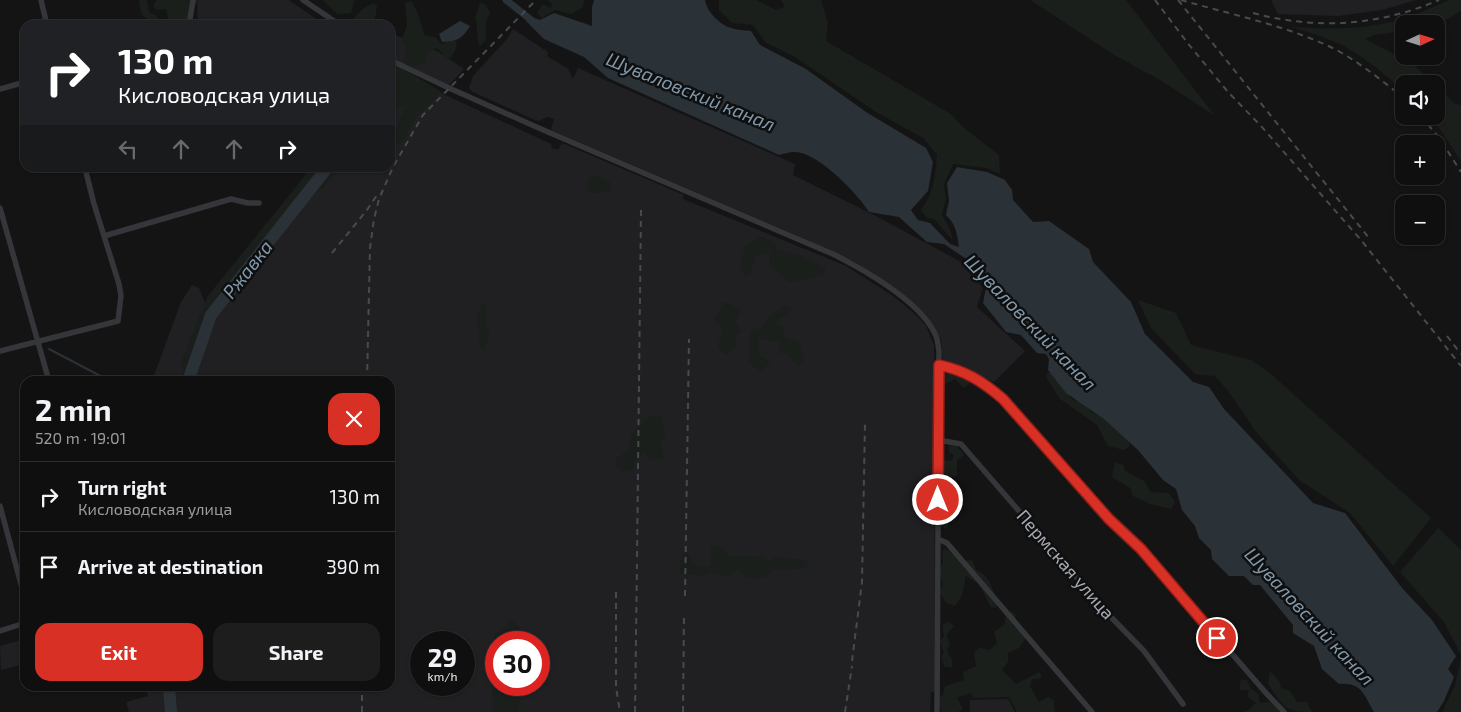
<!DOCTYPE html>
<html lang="en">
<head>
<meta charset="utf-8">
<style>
  :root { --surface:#0f0f10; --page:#1d1d1e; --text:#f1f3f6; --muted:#9b9c9f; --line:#2f2f30; --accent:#d93025 }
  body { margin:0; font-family:"Exo 2",sans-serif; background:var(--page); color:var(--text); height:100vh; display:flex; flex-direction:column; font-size:19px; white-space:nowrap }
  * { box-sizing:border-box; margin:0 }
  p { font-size:16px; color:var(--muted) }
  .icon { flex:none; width:28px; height:28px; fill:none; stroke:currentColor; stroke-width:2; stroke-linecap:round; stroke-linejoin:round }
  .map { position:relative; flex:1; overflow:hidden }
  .side { position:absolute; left:20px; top:376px; width:375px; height:315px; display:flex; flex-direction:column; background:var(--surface); border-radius:15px; box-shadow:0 1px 4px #0004,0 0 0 1px var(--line) }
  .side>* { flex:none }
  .top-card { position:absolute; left:20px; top:20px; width:375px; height:152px; border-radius:15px; box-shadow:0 1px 4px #0004,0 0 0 1px var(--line); background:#202124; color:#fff; overflow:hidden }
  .needle { width:32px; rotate:86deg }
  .controls { position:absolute; left:1395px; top:15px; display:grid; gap:10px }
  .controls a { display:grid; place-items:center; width:50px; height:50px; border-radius:10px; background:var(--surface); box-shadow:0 1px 4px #0004,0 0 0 1px var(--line); font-size:25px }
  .speed { position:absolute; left:410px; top:631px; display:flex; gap:10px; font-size:25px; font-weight:700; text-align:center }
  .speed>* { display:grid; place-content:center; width:65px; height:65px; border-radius:50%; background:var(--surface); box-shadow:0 1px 4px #0004,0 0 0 1px var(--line); line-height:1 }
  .speed small { font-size:12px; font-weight:400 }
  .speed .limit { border:8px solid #d22; background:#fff; color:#111 }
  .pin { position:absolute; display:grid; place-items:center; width:42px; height:42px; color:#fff; margin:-21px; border:2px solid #fff; border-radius:50%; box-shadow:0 1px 5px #0007 }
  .me { position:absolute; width:55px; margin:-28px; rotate:0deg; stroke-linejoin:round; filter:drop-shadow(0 0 4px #0008) }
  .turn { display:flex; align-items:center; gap:18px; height:105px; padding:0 15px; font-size:22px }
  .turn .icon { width:65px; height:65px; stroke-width:2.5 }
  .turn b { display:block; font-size:35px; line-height:42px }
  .lanes { display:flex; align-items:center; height:48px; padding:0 15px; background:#0003; justify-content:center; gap:25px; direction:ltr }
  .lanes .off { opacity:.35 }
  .round { display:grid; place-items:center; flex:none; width:52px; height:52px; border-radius:15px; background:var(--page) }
  .overview { display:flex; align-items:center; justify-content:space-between; height:85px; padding:0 15px }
  h1 { font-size:30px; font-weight:700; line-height:38px }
  .primary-button { display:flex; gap:10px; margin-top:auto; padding:10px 15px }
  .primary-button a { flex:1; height:58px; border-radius:15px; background:var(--accent); color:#fff; font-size:20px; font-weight:700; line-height:58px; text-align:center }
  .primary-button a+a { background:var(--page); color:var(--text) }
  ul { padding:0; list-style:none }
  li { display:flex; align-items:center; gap:15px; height:70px; padding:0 15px; border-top:1px solid var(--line) }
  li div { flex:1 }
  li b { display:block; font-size:19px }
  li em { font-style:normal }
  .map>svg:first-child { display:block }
  .built { fill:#202022; fill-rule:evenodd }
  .green { fill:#1a1f1b }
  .water { fill:#2b3237 }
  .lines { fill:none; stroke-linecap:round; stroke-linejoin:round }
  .stream { stroke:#2b3237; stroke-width:2 }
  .canal { stroke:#2b3237; stroke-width:7 }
  .river { stroke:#2b3237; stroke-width:12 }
  .street { stroke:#353639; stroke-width:5.5 }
  .rail { stroke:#484a4e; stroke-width:2; stroke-dasharray:6 5; stroke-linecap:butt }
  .route-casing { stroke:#8d1f18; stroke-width:12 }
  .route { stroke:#d93025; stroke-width:9 }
  .labels { text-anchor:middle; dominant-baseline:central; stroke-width:5; stroke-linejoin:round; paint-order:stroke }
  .street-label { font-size:18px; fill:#a7abb4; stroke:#0f0f10 }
  .water-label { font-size:19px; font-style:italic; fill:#8199ab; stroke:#0f0f10 }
</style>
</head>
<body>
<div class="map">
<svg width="1461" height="712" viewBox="0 0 1461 712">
  <rect width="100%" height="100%" fill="#141415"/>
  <path class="built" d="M198 0H289L325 25H200L197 15Z
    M1271 0H1416L1382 10 1338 16 1278 14Z
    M513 29 548 52 547 56 568 69 573 79 578 68 795 164 793 175 876 216 961 262 983 288 977 307 1025 351 994 382 943 361 941 340 933 326 899 292 856 263 789 232 551 130 554 119 547 117 539 121 535 120 473 92 469 88 473 76 507 39Z
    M390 33 437 51 464 69 449 85 394 59 390 57Z
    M392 69 443 94 551 144 552 148 558 150 562 143 684 195 683 199 846 266 893 296 917 316 926 326 934 345 935 692H931L930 712H129L126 702 148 696 146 686H390V381H152L181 302 192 285 199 288 205 303 314 168H390V72ZM421 642H464V685H421ZM496 642H539V685H496Z
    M25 639V664L1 670 0 646Z
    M1008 699 1015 712H970V700Z"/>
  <path class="green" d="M140 0H147L149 12 157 16 160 25H147L148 19 142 15 139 2Z
    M157 0H201V2L191 7 189 17 181 25H169L166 9 157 10 153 6Z
    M323 0H353L354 2 351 13 337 14Z
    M548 0H585L582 8 571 14 555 10 542 18 537 13 543 4 551 8 552 4Z
    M719 0H756L776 10 785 7 781 0H821L828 23 826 41 951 114 963 127 999 155 1000 174 986 168 953 164 944 185 946 199 942 214 951 232 953 241 935 220 926 217 921 210C934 192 935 177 937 155L923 138 876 112 795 57 765 42 753 25 732 23 719 10Z
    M1030 0H1126L1215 116 1160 80 1116 56Z
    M1449 0H1461V11C1439 26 1429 24 1404 24V31L1374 35 1365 39 1411 63 1435 84H1404V91C1392 81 1380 70 1367 61 1345 44 1317 34 1291 27 1325 29 1361 30 1395 21 1413 16 1431 8 1449 0Z
    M411 1C416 7 423 27 424 35L435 37 442 44 453 39 457 42 455 51 451 58H446L437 48 426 53 427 61 411 68 403 61 407 51 402 40 407 25 405 3Z
    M373 3 377 6 374 25H364V23L353 25 351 22 361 10Z
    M480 3 485 4 490 13 486 21V40L480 46C475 37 479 28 475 18Z
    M398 66 442 92 416 117 403 141 397 146 392 139 406 106 403 105 390 115V69Z
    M1436 85 1455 104 1461 105V161L1431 116H1436Z
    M311 168H338L323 189 304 199 245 272 209 311 193 366 183 375 182 360 207 297Z
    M596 176 610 182 611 189 609 192 590 193 587 188 589 178Z
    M761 237 775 242 776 249 800 255 826 269 824 275 789 282 769 264 770 252 755 257 750 276H744L740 267 745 246Z
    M1138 300 1176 313 1191 345 1251 360 1269 372 1431 518 1393 566 1350 513 1299 480 1256 432 1229 392 1215 376 1195 374 1151 328Z
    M724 302 741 309 736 321 741 332 734 336 737 346 725 355 718 346 723 328 714 320Z
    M482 304 487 306 485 323 490 333 484 350 479 345 478 315Z
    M785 306 792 308 789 314 772 323 784 328V337L799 342 805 359 798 366 787 354 777 352 781 342 758 339 760 356 770 361 762 372 749 363 750 331 762 327 770 315Z
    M961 369 983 383 990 384 994 389 985 393 972 382 963 388 955 379 945 384 942 377 949 371 953 376Z
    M1047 373H1052L1072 399 1085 404 1091 412 1102 416 1129 441V447L1124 450 1108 446 1097 425 1060 399 1046 377Z
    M651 415 661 417 666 436 660 441 664 458 650 460 645 452 634 461V469L622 472 616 466V459L628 451 631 435Z
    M948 446H957L964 455 957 460V475L945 480C948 490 951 499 943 507L947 512 948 526 945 529 941 524V482L944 460 951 461 954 455 949 452Z
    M1115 462 1123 465 1125 471 1144 481 1151 492 1169 493 1175 502 1171 509 1150 504 1133 496 1130 488 1112 477Z
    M1438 528 1461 550V655L1444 622 1400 572Z
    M710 546H721L729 556H762L769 561 777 557 807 560 808 566 795 570H773L765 578 747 579 739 569 727 576 710 572 701 576 679 573 682 553H688L696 566 711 567Z
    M945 549 961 555 965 561 972 560 976 570C993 578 989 587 999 601L996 608 991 607 978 583 966 576 962 595 955 606 946 603 940 592 943 583C940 576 938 569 943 562L942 551Z
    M1011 611 1016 615 1012 626 1024 630 1028 635 1019 648 1008 653V662L1002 670 1016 684 1039 672 1042 675 1039 679H1032L1030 686 1039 702 1048 697 1054 700V710L1056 712H1017L1009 697 974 698 970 693 957 698 963 709 958 712H941L939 698 943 695 945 686 964 680 963 672 976 666 974 653 979 648 990 650 997 643 994 632 1005 624V618Z
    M510 619C518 624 524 634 523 642H496V661L494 634 502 632Z
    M948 622 954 626 947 634 950 645 947 650 952 660V667H945L941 656 944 653 940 642 944 636 942 625Z
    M1461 657V712H1442L1455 686Z
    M1270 671 1280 682 1281 688 1290 691 1297 702H1307L1312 712C1284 712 1283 706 1268 684Z
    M1241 680H1247L1251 689 1258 694 1260 703 1270 702 1280 712H1242L1248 710 1256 703 1247 696 1249 690H1239Z
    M496 685 512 689 520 695 519 712 493 711 492 692Z"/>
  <path class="water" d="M594 0H705C707 12 719 24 731 28 737 30 745 30 751 31L760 45 806 69 866 112 926 148 933 162 928 191 911 210 918 220 930 223 950 244 959 247C957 234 956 224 946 215L949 201 947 183 957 167 987 172 1005 180 1012 190 1013 200 1033 222 1049 221 1089 249 1093 262 1131 302 1145 334 1193 382 1209 387 1224 409 1313 503 1345 513 1402 588 1432 620 1456 656 1448 669 1454 677 1444 701 1437 712H1374C1364 695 1362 682 1339 684L1322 669 1314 646 1293 633V625L1260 585H1253L1244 576H1229L1212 559 1211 550 1199 538 1195 526 1182 510 1176 489 1163 480 1138 450 1104 419 1066 393 1048 370 1049 359 1046 354 1037 353 1021 335 1006 332 983 303 986 288 973 274 968 260 944 244 927 242 899 217 869 212C858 194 817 151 794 152 789 152 783 154 779 155L608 78 584 57 544 39 526 21 528 16 540 20 554 13 592 26V7Z
    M460 21 470 26C462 39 458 41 442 42L439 34Z"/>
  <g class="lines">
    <path class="stream" d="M49 349 110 381"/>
    <path class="canal" d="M506 0 535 23"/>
    <path class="river" d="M188 381 211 315 327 168
      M169 686 171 712"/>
    <path class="street" d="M41 0 47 25
      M303 0 340 25
      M189 25 193 0
      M390 60 449 88 541 129 835 255C866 271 922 303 936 336 938 341 938 346 939 351L937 712
      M0 89 25 82
      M0 208 49 381
      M104 236 231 199 248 203H259
      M0 351 118 321 121 296 119 284 94 204 85 168
      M939 365C967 371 981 380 1003 399L1109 519 1141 549 1266 693 1284 712
      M938 440 961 444 1109 615 1144 651 1183 704
      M0 506 25 599
      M938 539 947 543 1092 712
      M0 631 25 623"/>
    <path class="rail" d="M1155 0 1190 46 1228 92 1261 126 1361 240 1461 366
      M1178 0 1369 238
      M1181 0C1226 13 1274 23 1317 41 1350 54 1377 77 1404 98
      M1253 13C1317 30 1378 26 1439 0
      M1421 116 1440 139 1461 172
      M332 253 367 210 377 195
      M1447 336 1461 354
      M367 381 370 248 374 219 379 199 393 167 423 115 536 0
      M637 557 641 210
      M616 592V687L620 712
      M685 596 689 339
      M852 661 862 582 865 423
      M362 712V686
      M635 712 637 564
      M683 712 684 614
      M845 712 852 666"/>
  </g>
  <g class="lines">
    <defs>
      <path id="route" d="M938 500 939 365C966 371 982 381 1003 399L1109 519 1141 549 1217 638"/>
    </defs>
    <use href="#route" class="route-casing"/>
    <use href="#route" class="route"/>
  </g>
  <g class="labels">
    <g class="street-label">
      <text transform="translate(1066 564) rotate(49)">Пермская улица</text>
    </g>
    <g class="water-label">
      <text transform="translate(691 91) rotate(22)">Шуваловский канал</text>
      <text transform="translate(247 269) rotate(-52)">Ржавка</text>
      <text transform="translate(1031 322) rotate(46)">Шуваловский канал</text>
      <text transform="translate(1310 616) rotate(47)">Шуваловский канал</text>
    </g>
  </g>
</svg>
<div class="controls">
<a><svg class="needle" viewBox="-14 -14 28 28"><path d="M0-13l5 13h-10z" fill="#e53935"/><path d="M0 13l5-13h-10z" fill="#9b9c9f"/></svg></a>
<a><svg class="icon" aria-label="sound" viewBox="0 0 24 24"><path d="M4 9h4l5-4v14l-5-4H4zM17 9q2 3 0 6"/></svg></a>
<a>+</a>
<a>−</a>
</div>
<div class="speed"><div>29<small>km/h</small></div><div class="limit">30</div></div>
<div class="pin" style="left:1217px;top:638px;background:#d93025"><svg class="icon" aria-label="arrive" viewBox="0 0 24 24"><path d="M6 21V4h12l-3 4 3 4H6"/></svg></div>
<svg class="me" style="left:938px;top:500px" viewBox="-20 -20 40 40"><circle r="17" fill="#d93025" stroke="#fff" stroke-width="3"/><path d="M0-11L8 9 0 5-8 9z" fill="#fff"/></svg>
<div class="top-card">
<div class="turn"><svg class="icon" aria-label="right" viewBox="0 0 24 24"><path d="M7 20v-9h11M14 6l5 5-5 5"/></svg><div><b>130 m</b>Кисловодская улица</div></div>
<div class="lanes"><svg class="icon off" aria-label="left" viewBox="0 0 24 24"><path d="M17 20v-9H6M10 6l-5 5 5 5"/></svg><svg class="icon off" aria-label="ahead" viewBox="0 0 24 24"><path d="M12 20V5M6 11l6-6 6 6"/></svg><svg class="icon off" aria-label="ahead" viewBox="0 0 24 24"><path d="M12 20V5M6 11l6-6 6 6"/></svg><svg class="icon" aria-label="right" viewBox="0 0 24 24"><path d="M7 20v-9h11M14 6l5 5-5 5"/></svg></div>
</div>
<section class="side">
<div class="overview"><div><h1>2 min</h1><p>520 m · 19:01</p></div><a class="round" style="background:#d93025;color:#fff"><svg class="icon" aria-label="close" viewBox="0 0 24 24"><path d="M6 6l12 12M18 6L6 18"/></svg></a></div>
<ul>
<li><svg class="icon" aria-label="right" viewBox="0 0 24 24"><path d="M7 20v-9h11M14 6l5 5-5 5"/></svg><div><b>Turn right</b><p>Кисловодская улица</p></div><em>130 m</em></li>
<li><svg class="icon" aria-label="arrive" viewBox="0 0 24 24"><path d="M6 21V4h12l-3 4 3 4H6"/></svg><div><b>Arrive at destination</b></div><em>390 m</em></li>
</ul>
<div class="primary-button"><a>Exit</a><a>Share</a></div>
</section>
</div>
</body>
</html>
